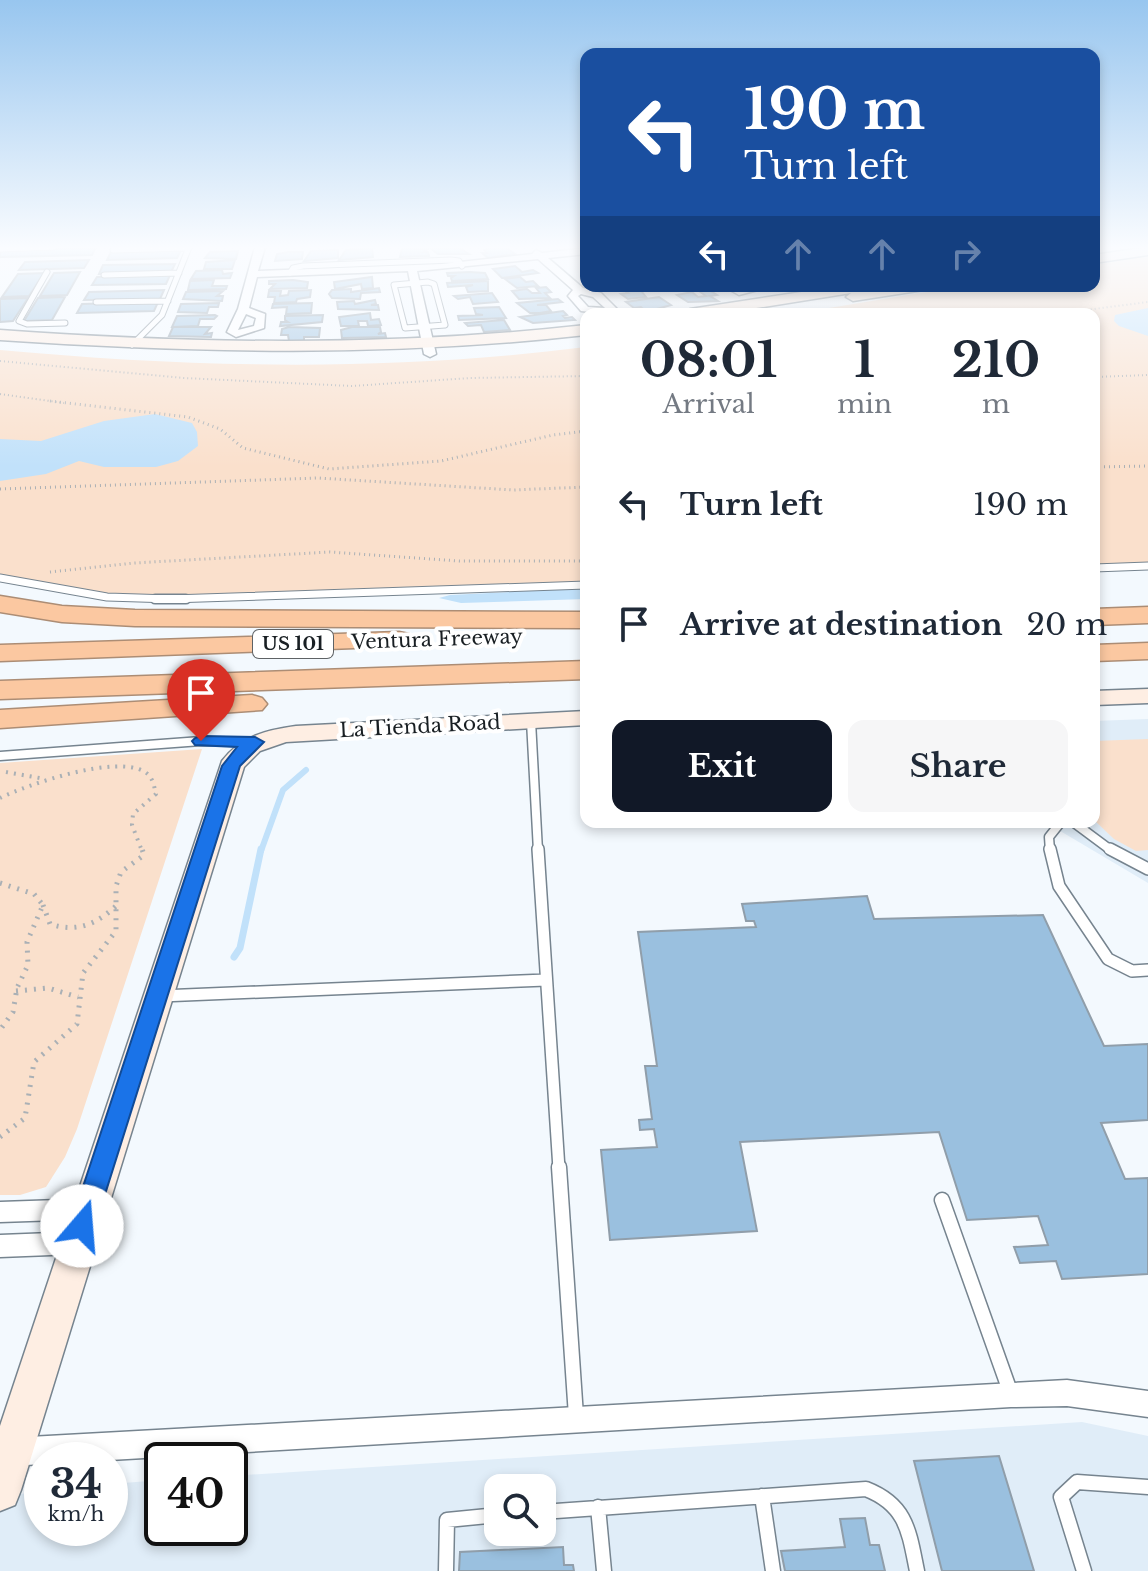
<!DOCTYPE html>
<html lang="en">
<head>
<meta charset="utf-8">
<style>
  :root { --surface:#fff; --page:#f6f6f7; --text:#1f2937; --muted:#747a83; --accent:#111827 }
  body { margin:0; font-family:"Libre Baskerville",serif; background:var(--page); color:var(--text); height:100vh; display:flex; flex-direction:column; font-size:30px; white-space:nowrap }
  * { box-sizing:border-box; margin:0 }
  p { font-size:26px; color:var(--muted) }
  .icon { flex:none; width:44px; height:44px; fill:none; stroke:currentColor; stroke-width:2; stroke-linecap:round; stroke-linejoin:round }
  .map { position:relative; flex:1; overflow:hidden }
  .details { position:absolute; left:580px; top:308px; width:520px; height:520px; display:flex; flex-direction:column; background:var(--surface); border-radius:16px; box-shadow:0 4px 12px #0003 }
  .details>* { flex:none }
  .banner { position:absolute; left:580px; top:48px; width:520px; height:244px; border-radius:16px; box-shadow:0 4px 12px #0003; background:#1a4fa0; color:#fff; overflow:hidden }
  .tools { position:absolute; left:484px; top:1474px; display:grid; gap:16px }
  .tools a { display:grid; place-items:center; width:72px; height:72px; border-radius:16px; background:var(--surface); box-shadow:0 4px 12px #0003; font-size:40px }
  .speed { position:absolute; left:24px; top:1442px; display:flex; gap:16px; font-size:40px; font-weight:700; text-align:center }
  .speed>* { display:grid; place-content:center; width:104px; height:104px; border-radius:50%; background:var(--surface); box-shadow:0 4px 12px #0003; line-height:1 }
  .speed small { font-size:20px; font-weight:400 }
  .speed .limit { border:4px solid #111; border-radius:12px; background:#fff; color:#111 }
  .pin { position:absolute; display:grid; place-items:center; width:68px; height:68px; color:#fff; margin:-82px -34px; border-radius:50% 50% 50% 0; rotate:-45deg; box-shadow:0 0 8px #0007 }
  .pin .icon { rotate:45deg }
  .me { position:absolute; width:88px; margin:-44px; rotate:18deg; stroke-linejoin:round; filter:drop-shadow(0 0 6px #0008) }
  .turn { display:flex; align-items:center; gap:28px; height:168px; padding:0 32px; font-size:36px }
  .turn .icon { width:104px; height:104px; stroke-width:2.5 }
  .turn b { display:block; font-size:56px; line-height:68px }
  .lanes { display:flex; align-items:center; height:76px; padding:0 32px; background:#0003; justify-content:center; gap:40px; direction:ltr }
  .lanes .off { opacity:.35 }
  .eta { display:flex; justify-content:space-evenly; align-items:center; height:136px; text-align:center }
  .eta b { font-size:48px; font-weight:800; line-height:56px }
  .cta { display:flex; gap:16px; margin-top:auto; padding:16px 32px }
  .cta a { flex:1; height:92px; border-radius:16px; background:var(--accent); color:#fff; font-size:32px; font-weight:800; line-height:92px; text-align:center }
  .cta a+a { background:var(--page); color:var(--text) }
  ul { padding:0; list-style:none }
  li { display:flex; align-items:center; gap:24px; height:120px; padding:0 32px }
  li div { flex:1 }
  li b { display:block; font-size:30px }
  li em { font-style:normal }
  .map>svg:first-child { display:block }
  .built { fill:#e0edf8; fill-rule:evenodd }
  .green { fill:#fae0cc }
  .water { fill:#c1e1fa }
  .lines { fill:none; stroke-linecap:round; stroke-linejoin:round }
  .stream-far1 { stroke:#c1e1fa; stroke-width:6 }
  .stream { stroke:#c1e1fa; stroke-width:7 }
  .building { fill:#9ac0df; stroke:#909eaa; stroke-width:2 }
  .lane-far4-casing { stroke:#76848f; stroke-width:7 }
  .lane-far3-casing { stroke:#76848f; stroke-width:9 }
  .lane-far2-casing { stroke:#76848f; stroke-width:11 }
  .lane-far1-casing { stroke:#76848f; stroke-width:14 }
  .lane-casing { stroke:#76848f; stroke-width:17 }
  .street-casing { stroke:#76848f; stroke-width:3 }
  .secondary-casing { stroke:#76848f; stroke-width:3 }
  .highway-casing { stroke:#ac8d75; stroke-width:3 }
  .path-far3 { stroke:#aab0b5; stroke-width:2; stroke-dasharray:1 3; stroke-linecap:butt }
  .path-far2 { stroke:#aab0b5; stroke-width:3; stroke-dasharray:1 4; stroke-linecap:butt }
  .path-far1 { stroke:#aab0b5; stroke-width:4; stroke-dasharray:2 6; stroke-linecap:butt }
  .path { stroke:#aab0b5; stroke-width:5; stroke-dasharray:2 7; stroke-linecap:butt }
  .lane-far4 { stroke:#fff; stroke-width:5 }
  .lane-far3 { stroke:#fff; stroke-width:7 }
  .lane-far2 { stroke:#fff; stroke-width:8 }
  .lane-far1 { stroke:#fff; stroke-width:11 }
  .lane { stroke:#fff; stroke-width:14 }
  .street { fill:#fff; fill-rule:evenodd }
  .secondary { fill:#feeee3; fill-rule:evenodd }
  .highway { fill:#fbc8a1; fill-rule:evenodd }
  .route { fill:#1a73e8; stroke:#114b97; stroke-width:2 }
  .labels { text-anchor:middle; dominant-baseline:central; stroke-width:8; stroke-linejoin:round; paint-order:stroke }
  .shield { fill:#fff; stroke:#5e6265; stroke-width:2 }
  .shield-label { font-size:18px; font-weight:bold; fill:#191f23 }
  .street-label { font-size:20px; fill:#191f23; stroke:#fff }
</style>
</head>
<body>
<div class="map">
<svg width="1148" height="1571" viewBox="0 0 1148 1571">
  <rect width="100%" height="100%" fill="#f3f9fe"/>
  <path class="built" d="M1148 719V883L1045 822H1094V721Z
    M1082 1422 1148 1436V1571H0V1498L42 1490V1528H110V1484L162 1480V1528H230V1476ZM498 1488H542V1532H498Z"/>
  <path class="green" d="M1148 256V565L1094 567V314H792L964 286H1094V265Z
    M586 347V582L230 595H104L0 574V350C196 368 390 372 586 347Z
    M1148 739V850L1136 851 1114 839 1094 820V741Z
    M202 749 77 1129 65 1157 46 1187 20 1195H0V763Z"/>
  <path class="water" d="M1148 308V336L1119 326 1114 321 1115 315Z
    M155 414 192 423 197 432 198 446 178 461 156 467H104L79 461 46 474 0 481V439L41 441 104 421Z
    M586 588V599L461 603 439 598 450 595Z"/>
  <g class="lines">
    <path class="stream-far1" d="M261 851 283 790 306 770"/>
    <path class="stream" d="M234 957 240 948 261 849"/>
  </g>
  <path class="building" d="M96 247 92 255 0 257V250Z
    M458 247 469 254H438L430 248Z
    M492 247H505L515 254 488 258 482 253H487L484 250Z
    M372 248 373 257 339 260 346 250Z
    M402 248 428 249 423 252H428L429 256 400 257Z
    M181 250 177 258 107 260 111 252Z
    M338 250V258L304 261 311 251Z
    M238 251 236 259 205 258 210 252Z
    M288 252H303L302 259 275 261 277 254Z
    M89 260 84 268 19 270 25 262Z
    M235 260 232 269H204L206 262Z
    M175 264 171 272 99 274 103 265Z
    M515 266 522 272 533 270 538 273 502 278 493 269Z
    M222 270 223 274 232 273 230 278 191 279 196 271Z
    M80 272 67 295 40 296 54 273Z
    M470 272 485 273 488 279 452 281 451 278 454 276H448L447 273Z
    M44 273 29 296 2 297 18 274Z
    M170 275 166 284 92 285 97 277Z
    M372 277 373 288 362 289 361 284 335 289 334 282Z
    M520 277 526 282 533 281 538 286 517 288 505 279Z
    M214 280 212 286H227L226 289 188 290 190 281Z
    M293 280 308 282 307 288 270 289 275 284H269V281Z
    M488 281V291L468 292 466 287 473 285 448 287 447 283Z
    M546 287 551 292 545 293 550 298 519 299 512 291 527 289 532 293H540L536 288Z
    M638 287 646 297 628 299 621 294 628 293 622 289Z
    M379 288 380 292 361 293 360 299 332 298 329 294 332 290 351 289V292Z
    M164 290 160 299 84 300 89 292Z
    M311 290 310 297 297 299 296 302 274 303 275 297H268L269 291H281L280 296 288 295 289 291Z
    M709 290 717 295 710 296 718 301 688 302 677 295 692 292 698 297 706 296 699 291Z
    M223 291 217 296H223L222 301 183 299 186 292Z
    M492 293 498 302 473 304 470 297 458 299 454 296Z
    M65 297 52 320 24 321 38 298Z
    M659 297 671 305 646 312 641 307 634 308 626 302Z
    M28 298 13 321 0 322V299Z
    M558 299 562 302 537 305H546L551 311 540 313H530L517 303Z
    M375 300 376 304 371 305H378L379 310 338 309 337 302 354 301 355 304Z
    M158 302 154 311 77 313 82 304Z
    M219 303 218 307H209L207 313 178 312 181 304Z
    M312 303 311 313 286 314 287 307 272 308 273 304Z
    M499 307 506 318 459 320 458 316 483 315 476 314 474 308Z
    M563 311 567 315 563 316 565 318 572 317 575 320 533 323 520 317Z
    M370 313 371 320 379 319 381 325 368 326 367 321H358L359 326H341L339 317Z
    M323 315 322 322 280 326 281 322H288L285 320V316Z
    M177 316 215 315 217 316 214 319H200L198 326 172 327Z
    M504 320 510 330 484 332 481 325 468 326 465 323Z
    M173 327H211L205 334 212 333 211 337 169 336Z
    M352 327H380L381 332 378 334 385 333 386 337 342 338 341 330Z
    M320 328 319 337H304V341H289L288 335H281L282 329 289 327Z
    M867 896 874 919 1043 915 1104 1046 1148 1044V1120L1101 1123 1125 1179 1148 1178V1274L1062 1279 1056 1261 1020 1263 1014 1247 1048 1245 1038 1216 967 1220 939 1132 740 1142 757 1231 610 1240 601 1150 657 1147 654 1129 640 1130 639 1120 652 1119 645 1066H657L638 932 756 927 754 921H746L742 904Z
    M999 1456 1034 1571H942L914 1461Z
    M865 1518 870 1545H879L885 1571H785L781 1551 845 1547 840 1519Z
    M563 1547 564 1565H573L574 1571H459L460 1552Z"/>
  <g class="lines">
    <defs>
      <path id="lane-far4" d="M0 249 54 247
        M113 250 189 248
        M47 272 19 321 27 324 65 323
        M290 273 293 268 303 266 451 260 459 261 462 266
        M104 275 179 273
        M428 282 434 284 445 325 405 328 394 285Z
        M96 302 168 301
        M132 345 162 315 189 247"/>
      <path id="lane-far3" d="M1094 568 1148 566
        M0 578 107 597 171 599 586 585"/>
      <path id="lane-far2" d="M155 599H186
        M531 721 538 851
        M0 756 201 741 252 742
        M1073 822 1112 851
        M1050 851 1049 837 1061 822"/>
      <path id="lane-far1" d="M538 849 559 1169
        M1050 849 1059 886 1108 959 1132 971 1148 970
        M1110 849 1148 869
        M161 996 546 980"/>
      <path id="lane" d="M559 1167 576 1416
        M942 1200 1011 1394
        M762 1496 773 1571
        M598 1507 604 1571
        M542 1512 866 1489C907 1505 909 1532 917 1571
        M446 1571 447 1520 498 1515
        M1084 1571 1061 1497 1077 1482 1148 1487"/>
      <path id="street" d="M255 247H265L258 271 442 264 532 254 536 250 542 253 586 248V254L548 258 583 288 601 293 617 309 608 314 581 311 568 296 573 290 538 259 417 271 436 354 430 357 424 354 408 271 257 277 249 308 265 314 264 328 236 337 227 332 238 309ZM581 294 593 297 605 308 588 307 578 296ZM246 314 256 318 254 326 238 330Z
        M723 286 740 289 760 286 762 289 739 295Z
        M88 1199 97 1202 100 1209 97 1216 88 1219 0 1222V1202Z
        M77 1232 86 1235 90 1243 86 1251 77 1254 0 1257V1235Z
        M1067 1380 1148 1391V1417L1067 1406 1011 1407 110 1460H42V1464L11 1466 0 1460 1 1442 11 1438Z"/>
      <path id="secondary" d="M1148 247V255L1094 263V255Z
        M841 286H876L871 290 931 286 924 290 853 301 846 297 851 293 719 314H682L690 309Z
        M586 325V335C390 357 196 353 0 340V330C196 344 390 347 586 325Z
        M1148 689V703L1094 705V691Z
        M586 711V725L286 742 260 751 244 767 21 1490 15 1505 0 1511V1426L222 761C241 736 267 730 296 726Z"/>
      <path id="highway" d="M0 596 62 606 135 610 586 612V628L135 626 62 622 0 612Z
        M1148 607V623L1094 625V609Z
        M399 632 409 634 413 640 409 646 0 661V645Z
        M1148 643V659L1094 661V645Z
        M586 661V679L0 699V681Z
        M252 695 262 698 267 704 262 710 0 728V710Z"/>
    </defs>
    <use href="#lane-far4" class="lane-far4-casing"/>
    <use href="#lane-far3" class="lane-far3-casing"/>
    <use href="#lane-far2" class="lane-far2-casing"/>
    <use href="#lane-far1" class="lane-far1-casing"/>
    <use href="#lane" class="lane-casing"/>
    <use href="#street" class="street-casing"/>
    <use href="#secondary" class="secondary-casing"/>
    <use href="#highway" class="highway-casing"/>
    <path class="path-far3" d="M1055 314 1148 302
      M0 361 184 378 352 386 470 378 586 376
      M1094 377 1148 375
      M0 394 64 403"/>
    <path class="path-far2" d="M50 401 188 417 220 429 243 448 329 469 441 461 553 435 586 431
      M1094 467 1148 466
      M0 489 318 478 513 490 586 487
      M50 572 134 563 330 552 459 561H586"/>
    <path class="path-far1" d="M6 772 45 779
      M0 798C29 784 116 754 145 772 153 777 154 786 156 794L133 814 132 825 142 851"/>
    <path class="path" d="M0 883 34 894 43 905 27 942 28 965 17 988 13 1012 0 1030
      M43 905 50 924C77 933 97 924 117 905
      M16 991 48 988 78 997
      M0 1137 25 1118 34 1062 77 1024 83 973 116 931V886L121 872 144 855 142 849"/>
    <use href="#lane-far4" class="lane-far4"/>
    <use href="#lane-far3" class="lane-far3"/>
    <use href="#lane-far2" class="lane-far2"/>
    <use href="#lane-far1" class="lane-far1"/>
    <use href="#lane" class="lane"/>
    <use href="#street" class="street"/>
    <use href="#secondary" class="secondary"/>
    <use href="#highway" class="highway"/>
  </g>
  <linearGradient id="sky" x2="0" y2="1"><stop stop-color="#98c6ef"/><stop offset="0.53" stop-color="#fafcff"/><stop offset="1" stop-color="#fafcff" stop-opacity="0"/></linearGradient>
  <rect width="1148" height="467" fill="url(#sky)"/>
  <path class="route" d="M201 736 255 737 264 742 240 766 95 1226 91 1234 82 1237 73 1234 70 1226 222 766 237 747 195 745 192 741 195 738Z"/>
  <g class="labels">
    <rect class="shield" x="253" y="630" width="80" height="28" rx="6"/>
    <g class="shield-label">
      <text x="293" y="644">US 101</text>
    </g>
    <g class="street-label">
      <text transform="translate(437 639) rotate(-2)">Ventura Freeway</text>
      <text transform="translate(420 726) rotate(-3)">La Tienda Road</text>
    </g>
  </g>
</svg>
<div class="tools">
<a><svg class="icon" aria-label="search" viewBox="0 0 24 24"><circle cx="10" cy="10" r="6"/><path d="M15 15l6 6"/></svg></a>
</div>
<div class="speed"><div>34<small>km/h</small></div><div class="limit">40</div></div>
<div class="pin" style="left:201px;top:741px;background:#d93025"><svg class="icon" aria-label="arrive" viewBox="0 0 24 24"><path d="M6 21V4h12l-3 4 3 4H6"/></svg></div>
<svg class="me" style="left:82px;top:1226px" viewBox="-20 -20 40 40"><circle r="19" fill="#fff"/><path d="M0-13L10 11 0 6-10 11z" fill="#1a73e8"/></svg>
<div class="banner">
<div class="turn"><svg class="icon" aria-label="left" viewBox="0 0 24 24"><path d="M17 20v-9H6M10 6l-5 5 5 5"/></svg><div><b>190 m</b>Turn left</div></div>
<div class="lanes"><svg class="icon" aria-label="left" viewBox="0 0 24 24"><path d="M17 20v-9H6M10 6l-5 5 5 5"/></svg><svg class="icon off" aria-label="ahead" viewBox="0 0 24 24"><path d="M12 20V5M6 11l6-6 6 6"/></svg><svg class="icon off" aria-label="ahead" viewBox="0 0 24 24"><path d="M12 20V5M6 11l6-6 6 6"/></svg><svg class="icon off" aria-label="right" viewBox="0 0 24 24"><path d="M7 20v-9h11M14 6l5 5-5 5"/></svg></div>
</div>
<section class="details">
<div class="eta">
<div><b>08:01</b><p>Arrival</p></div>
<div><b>1</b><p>min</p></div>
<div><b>210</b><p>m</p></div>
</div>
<ul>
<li><svg class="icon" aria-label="left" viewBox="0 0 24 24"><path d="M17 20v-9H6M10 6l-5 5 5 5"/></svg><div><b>Turn left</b></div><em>190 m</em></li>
<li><svg class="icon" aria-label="arrive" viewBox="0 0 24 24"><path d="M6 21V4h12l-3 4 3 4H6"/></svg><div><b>Arrive at destination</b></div><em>20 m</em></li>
</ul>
<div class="cta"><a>Exit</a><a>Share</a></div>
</section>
</div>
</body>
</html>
